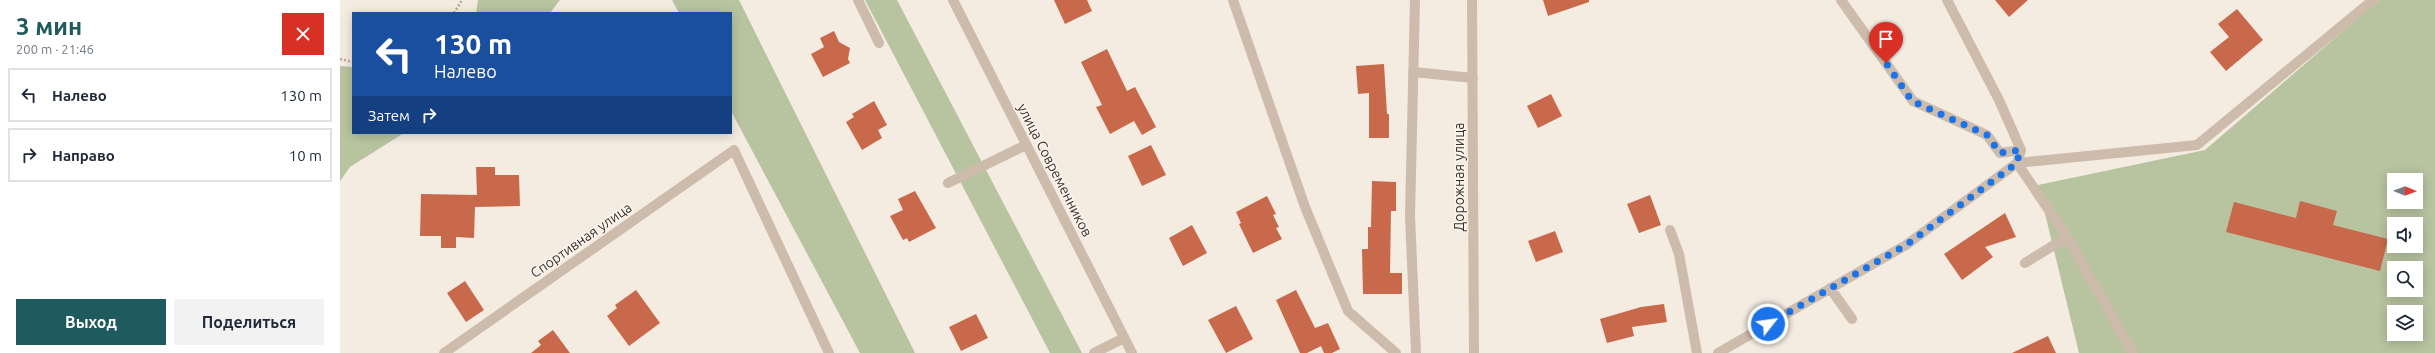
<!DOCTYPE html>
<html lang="ru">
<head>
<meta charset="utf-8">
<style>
  :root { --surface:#fff; --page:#f2f2f3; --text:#1f2937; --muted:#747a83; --line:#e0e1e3; --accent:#1f5a5e }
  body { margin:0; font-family:Ubuntu,sans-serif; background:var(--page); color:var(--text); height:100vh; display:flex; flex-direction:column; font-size:15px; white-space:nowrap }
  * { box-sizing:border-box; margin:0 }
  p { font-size:13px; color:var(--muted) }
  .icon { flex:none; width:22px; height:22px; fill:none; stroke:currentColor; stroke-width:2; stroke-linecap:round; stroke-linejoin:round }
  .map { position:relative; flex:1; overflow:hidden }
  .details { display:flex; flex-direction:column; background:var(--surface); width:340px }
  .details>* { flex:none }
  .hud { position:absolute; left:12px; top:12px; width:380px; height:122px; border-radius:0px; box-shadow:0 2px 10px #0003; background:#1a4fa0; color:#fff; overflow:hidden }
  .needle { width:26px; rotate:91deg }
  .tools { position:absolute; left:2047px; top:173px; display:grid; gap:8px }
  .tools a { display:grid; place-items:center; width:36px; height:36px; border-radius:0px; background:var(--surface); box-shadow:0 2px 10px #0003; font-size:20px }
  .pin { position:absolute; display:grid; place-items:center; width:34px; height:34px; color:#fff; margin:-41px -17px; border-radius:50% 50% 50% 0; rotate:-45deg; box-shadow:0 0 4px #0007 }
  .pin .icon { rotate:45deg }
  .me { position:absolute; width:44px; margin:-22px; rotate:60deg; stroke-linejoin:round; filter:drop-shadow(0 0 3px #0008) }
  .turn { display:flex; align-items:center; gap:14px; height:84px; padding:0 16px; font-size:18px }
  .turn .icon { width:52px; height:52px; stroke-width:2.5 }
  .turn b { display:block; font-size:28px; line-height:34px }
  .then { display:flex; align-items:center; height:38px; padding:0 16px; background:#0003; gap:8px; font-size:15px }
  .round { display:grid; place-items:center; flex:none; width:42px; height:42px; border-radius:0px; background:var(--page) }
  .summary { display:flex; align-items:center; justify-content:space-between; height:68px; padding:0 16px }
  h1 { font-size:24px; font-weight:700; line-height:30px; color:var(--accent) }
  .button { display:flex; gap:8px; margin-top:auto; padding:8px 16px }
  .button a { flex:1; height:46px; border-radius:0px; background:var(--accent); color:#fff; font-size:16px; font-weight:700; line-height:46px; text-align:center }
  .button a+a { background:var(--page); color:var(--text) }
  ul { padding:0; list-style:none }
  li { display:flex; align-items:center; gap:12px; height:54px; margin:0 8px 6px; padding:0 8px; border:2px solid var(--line); border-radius:0px }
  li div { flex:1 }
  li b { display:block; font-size:15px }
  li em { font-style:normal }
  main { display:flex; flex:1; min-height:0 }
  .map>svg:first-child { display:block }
  .green { fill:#b8c4a0; fill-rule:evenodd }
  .building { fill:#c8694b }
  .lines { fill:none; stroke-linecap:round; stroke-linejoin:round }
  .path { stroke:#b9a596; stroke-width:2.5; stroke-dasharray:2 2; stroke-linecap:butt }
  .minor { stroke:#cdbbac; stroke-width:10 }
  .route { stroke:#1a73e8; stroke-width:7; stroke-dasharray:0 12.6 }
  .labels { text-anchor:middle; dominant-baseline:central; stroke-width:3; stroke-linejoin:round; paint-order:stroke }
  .street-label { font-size:14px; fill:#3b302b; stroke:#fbf5ee }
</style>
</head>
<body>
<main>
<section class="details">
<div class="summary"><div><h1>3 мин</h1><p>200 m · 21:46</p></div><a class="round" style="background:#d93025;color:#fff"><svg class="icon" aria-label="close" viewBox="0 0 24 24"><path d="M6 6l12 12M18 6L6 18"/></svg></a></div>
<ul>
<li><svg class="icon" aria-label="left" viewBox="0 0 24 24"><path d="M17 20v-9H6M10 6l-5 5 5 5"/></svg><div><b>Налево</b></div><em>130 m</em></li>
<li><svg class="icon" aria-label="right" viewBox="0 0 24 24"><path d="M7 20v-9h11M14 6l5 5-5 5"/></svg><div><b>Направо</b></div><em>10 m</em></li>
</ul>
<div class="button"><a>Выход</a><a>Поделиться</a></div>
</section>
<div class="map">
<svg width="2095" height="353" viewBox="0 0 2095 353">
  <rect width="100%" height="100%" fill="#f4ebe1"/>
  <path class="green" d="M138 0H220L210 13H136Z
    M332 0H399L575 353H520L391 111V13H339Z
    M525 0H557L742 353H710Z
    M2039 0H2095V353H1739L1698 185 1865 150ZM2054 180H2076V202H2054ZM2054 224H2076V246H2054ZM2054 268H2076V290H2054ZM2054 312H2076V334H2054Z
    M0 66 13 67V133H64L10 167 0 181Z"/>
  <path class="building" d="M714 0H747L752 11 725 24Z
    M1203 0H1249V2L1208 16Z
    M1655 0H1688L1669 17Z
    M1897 9 1923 40 1886 71 1870 52 1889 37 1878 24Z
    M494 31 499 42 510 48 508 59 510 63 483 77 471 54 484 47 480 38Z
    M767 49 787 91 795 87 816 127 802 135 794 121 770 134 756 107 762 105 741 62Z
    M1044 64 1047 114H1049V138H1029V93L1018 94 1016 66Z
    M1211 94 1222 116 1198 128 1187 106Z
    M534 101 547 125 538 130 542 138 522 150 506 122 514 117 512 114Z
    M811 145 826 175 802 186 788 156Z
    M136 167H155V175H179L180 206 135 207 134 238 116 237V248H101V236H80L81 194 137 195Z
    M1032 181 1056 182V211H1051L1050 273H1062V294H1023L1022 249H1028V227H1031Z
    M575 191 596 228 569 242 567 238 563 240 550 216 563 210 558 199Z
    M1310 195 1321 225 1299 233 1287 204Z
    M927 196 936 214 933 215 939 227 936 228 942 239 913 253 899 224 901 223 896 212Z
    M1960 201 1997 211 1993 225 2048 239 2040 271 1886 232 1894 202 1956 218Z
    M1665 213 1676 237 1645 247 1653 257 1622 280 1604 254Z
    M852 225 867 253 843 266 829 238Z
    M1215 231 1223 252 1196 262 1188 241Z
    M125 281 144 310 126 322 107 293Z
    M296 290 320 323 289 346 267 316 277 308 275 305Z
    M956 290 975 328 988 323 1000 349 992 353H984L981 346 967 353H960L936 300Z
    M1324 304 1327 322 1292 327 1294 336 1267 343 1260 319 1301 307Z
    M896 306 913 339 886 353 868 320Z
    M636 314 648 338 621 351 609 327Z
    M213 330 230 353H191L201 345 198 341Z
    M1708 336 1716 353H1672Z"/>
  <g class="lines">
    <path class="path" d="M114 13 122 0
      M0 59 13 62"/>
    <path class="minor" d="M518 0 539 43
      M613 0 792 353
      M893 0 965 207 1008 311 1056 353
      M1075 0 1070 216 1076 353
      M1132 0 1134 353
      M1501 0 1573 101 1647 135 1660 153 1681 150
      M1607 0 1659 100 1681 150 1677 163 1727 237 1793 353
      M1073 72 1133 78
      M608 183 686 145
      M1330 230 1339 254 1357 353
      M1685 263 1727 237
      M1490 288 1512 319
      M104 353 394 150 489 353
      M754 353 784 338
      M1378 353 1566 245 1677 163 1857 145 2033 0"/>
  </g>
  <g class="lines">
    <path class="route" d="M1428 324 1566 245 1677 163 1680 150 1660 153 1647 135 1572 101 1546 63"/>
  </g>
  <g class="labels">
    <g class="street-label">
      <text transform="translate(715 170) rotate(63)">улица Современников</text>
      <text transform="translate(1119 177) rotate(-90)">Дорожная улица</text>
      <text transform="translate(241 240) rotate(-35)">Спортивная улица</text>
    </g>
  </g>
</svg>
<div class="tools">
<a><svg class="needle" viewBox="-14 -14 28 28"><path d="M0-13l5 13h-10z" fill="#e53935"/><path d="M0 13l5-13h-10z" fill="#747a83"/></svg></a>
<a><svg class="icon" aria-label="sound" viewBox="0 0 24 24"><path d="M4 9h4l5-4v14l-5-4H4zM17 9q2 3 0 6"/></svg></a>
<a><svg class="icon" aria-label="search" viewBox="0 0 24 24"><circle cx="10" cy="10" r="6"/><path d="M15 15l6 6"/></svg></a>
<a><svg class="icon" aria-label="layers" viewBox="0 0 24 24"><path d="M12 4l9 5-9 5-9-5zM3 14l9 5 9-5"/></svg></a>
</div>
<div class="pin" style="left:1546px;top:63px;background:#d93025"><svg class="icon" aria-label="arrive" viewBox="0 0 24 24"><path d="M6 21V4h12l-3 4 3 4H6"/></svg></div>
<svg class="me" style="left:1428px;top:324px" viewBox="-20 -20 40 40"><circle r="17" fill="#1a73e8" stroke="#fff" stroke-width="3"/><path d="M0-11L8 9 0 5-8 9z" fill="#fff"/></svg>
<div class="hud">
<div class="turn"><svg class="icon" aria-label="left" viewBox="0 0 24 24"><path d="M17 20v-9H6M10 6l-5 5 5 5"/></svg><div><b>130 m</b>Налево</div></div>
<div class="then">Затем<svg class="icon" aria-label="right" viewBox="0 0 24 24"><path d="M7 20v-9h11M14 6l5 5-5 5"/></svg></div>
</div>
</div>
</main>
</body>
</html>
